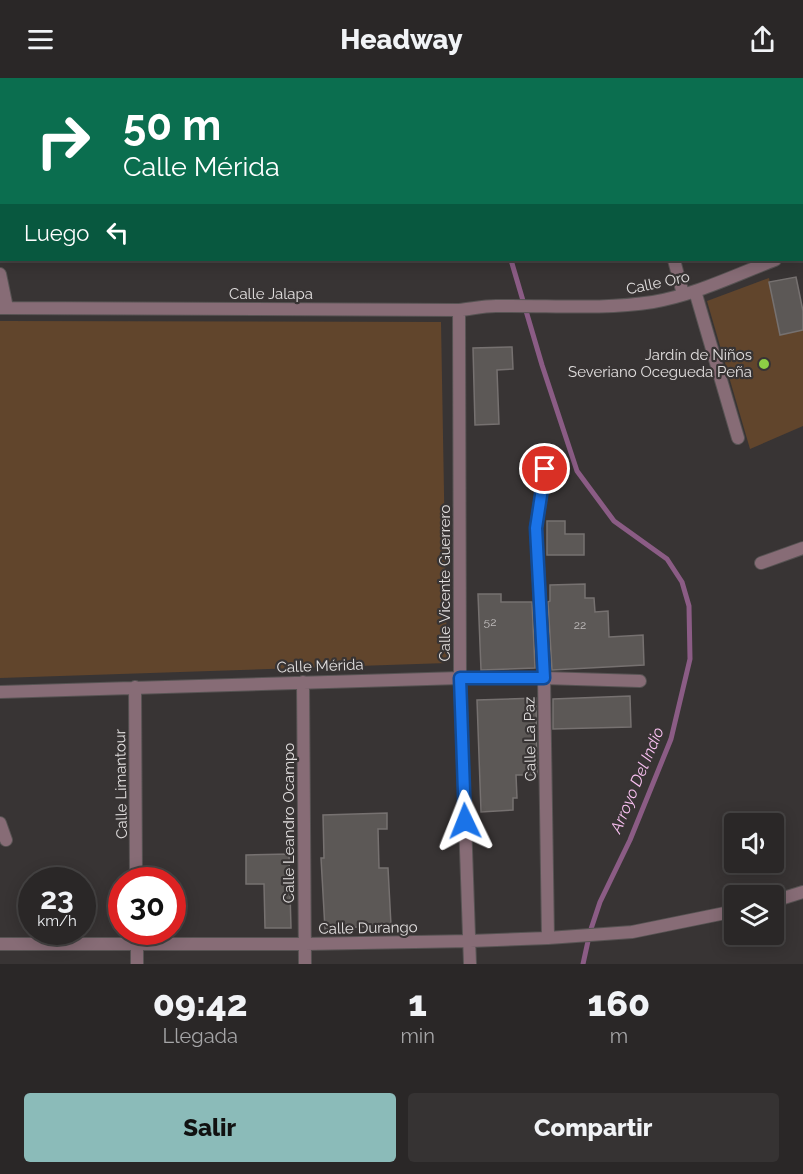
<!DOCTYPE html>
<html lang="es">
<head>
<meta charset="utf-8">
<style>
  :root { --surface:#2a2727; --page:#363333; --text:#f1f3f6; --muted:#a5a5a7; --line:#464444; --accent:#8bbbb9 }
  body { margin:0; font-family:Raleway,sans-serif; background:var(--page); color:var(--text); height:100vh; display:flex; flex-direction:column; font-size:22px; white-space:nowrap }
  * { box-sizing:border-box; margin:0 }
  p { font-size:20px; color:var(--muted) }
  .icon { flex:none; width:33px; height:33px; fill:none; stroke:currentColor; stroke-width:2; stroke-linecap:round; stroke-linejoin:round }
  .map { position:relative; height:886px; overflow:hidden }
  .panel { display:flex; flex-direction:column; background:var(--surface); flex:1 }
  .panel>* { flex:none }
  .hud { position:absolute; left:0px; top:0px; width:804px; height:183px; box-shadow:0 3px 15px #0003,0 0 0 2px var(--line); background:#0b6e4f; color:#fff; overflow:hidden }
  .fabs { position:absolute; left:724px; top:735px; display:grid; gap:12px }
  .fabs a { display:grid; place-items:center; width:60px; height:60px; border-radius:6px; background:var(--surface); box-shadow:0 3px 15px #0003,0 0 0 2px var(--line); font-size:30px }
  .speed { position:absolute; left:18px; top:789px; display:flex; gap:12px; font-size:30px; font-weight:700; text-align:center }
  .speed>* { display:grid; place-content:center; width:78px; height:78px; border-radius:50%; background:var(--surface); box-shadow:0 3px 15px #0003,0 0 0 2px var(--line); line-height:1 }
  .speed small { font-size:15px; font-weight:400 }
  .speed .limit { border:9px solid #d22; background:#fff; color:#111 }
  .pin { position:absolute; display:grid; place-items:center; width:51px; height:51px; color:#fff; margin:-26px; border:3px solid #fff; border-radius:50%; box-shadow:0 2px 6px #0007 }
  .me { position:absolute; width:66px; margin:-33px; rotate:358deg; stroke-linejoin:round; filter:drop-shadow(0 0 4px #0008) }
  .turn { display:flex; align-items:center; gap:21px; height:126px; padding:0 24px; font-size:27px }
  .turn .icon { width:78px; height:78px; stroke-width:2.5 }
  .turn b { display:block; font-size:42px; line-height:51px }
  .then { display:flex; align-items:center; height:57px; padding:0 24px; background:#0003; gap:12px; font-size:22px }
  .eta { display:flex; justify-content:space-evenly; align-items:center; height:102px; text-align:center }
  .eta b { font-size:36px; font-weight:800; line-height:42px }
  .primary-button { display:flex; gap:12px; margin-top:auto; padding:12px 24px }
  .primary-button a { flex:1; height:69px; border-radius:6px; background:var(--accent); color:#111; font-size:24px; font-weight:800; line-height:69px; text-align:center }
  .primary-button a+a { background:var(--page); color:var(--text) }
  header { display:flex; justify-content:space-between; align-items:center; height:78px; padding:0 24px; background:var(--surface); font-size:27px; font-weight:800 }
  .map>svg:first-child { display:block }
  .green { fill:#61452c }
  .lines { fill:none; stroke-linecap:round; stroke-linejoin:round }
  .stream { stroke:#8b5c85; stroke-width:5 }
  .building { fill:#5c5856; stroke:#767170; stroke-width:1.5 }
  .street-casing { stroke:#575353; stroke-width:14 }
  .street { stroke:#876c76; stroke-width:12 }
  .route-casing { stroke:#114b97; stroke-width:15 }
  .route { stroke:#1a73e8; stroke-width:10 }
  .poi-dot { fill:#8cce45; stroke:#383434; stroke-width:2 }
  .labels { text-anchor:middle; dominant-baseline:central; stroke-width:4.5; stroke-linejoin:round; paint-order:stroke }
  .number-label { font-size:12px; fill:#c0bdbd }
  .street-label { font-size:15px; fill:#e2dfdf; stroke:#383434 }
  .poi-label { font-size:15px; fill:#e2dfdf; stroke:#383434; text-anchor:end }
  .water-label { font-size:16px; font-style:italic; fill:#fac1f2; stroke:#383434 }
</style>
</head>
<body>
<header><svg class="icon" aria-label="menu" viewBox="0 0 24 24"><path d="M4 6h16M4 12h16M4 18h16"/></svg>Headway<svg class="icon" aria-label="share" viewBox="0 0 24 24"><path d="M12 15V3M7 8l5-5 5 5M5 13v7h14v-7"/></svg></header>
<div class="map">
<svg width="803" height="886" viewBox="0 0 803 886">
  <rect width="100%" height="100%" fill="#383434"/>
  <path class="green" d="M769 200 780 257 803 252V348L750 371 707 223Z
    M0 243 441 244 447 585 0 600Z"/>
  <g class="lines">
    <path class="stream" d="M458 0 459 2
      M511 182 542 287 577 393 614 443 667 481 682 504 689 528 690 581 671 661 630 762 600 824 590 854 583 886"/>
  </g>
  <path class="building" d="M796 199 803 233V252L780 257 769 204Z
    M512 269 513 291 497 292 499 346 475 347 473 270Z
    M547 443H565V456H584V477H547Z
    M585 506V520H594L595 534 608 533 609 559 643 557 644 587 552 592 548 524 550 523V507Z
    M478 516H501V524H532L535 590 481 592Z
    M630 618 631 649 553 651V621Z
    M536 620 537 697H516L517 720H513V732L481 734 477 622Z
    M387 735V751H378L379 790H388L391 847 325 851 321 780H324L323 737Z
    M289 776 291 850H265L264 806H246V777Z"/>
  <g class="lines">
    <defs>
      <path id="street" d="M78 0 79 2
        M150 0 151 2
        M625 0V2
        M736 0 737 2
        M0 84H2
        M802 172 803 171
        M674 182 683 216
        M0 196 7 230
        M695 213 738 360
        M0 230 459 232C471 231 483 228 496 228 549 227 600 232 653 224 695 217 735 197 775 182
        M459 232 460 600 470 886
        M545 391 536 450 544 600 548 860
        M761 485 803 470
        M303 604 305 886
        M135 609 136 802
        M0 614 460 600H544L640 603
        M0 745 6 762
        M774 823 803 814
        M137 854V886
        M0 866H305L470 863 548 860 632 854 735 833"/>
    </defs>
    <use href="#street" class="street-casing"/>
    <use href="#street" class="street"/>
  </g>
  <g class="lines">
    <defs>
      <path id="route" d="M465 743 460 600H544L536 450 545 391"/>
    </defs>
    <use href="#route" class="route-casing"/>
    <use href="#route" class="route"/>
  </g>
  <circle class="poi-dot" cx="764" cy="286" r="6"/>
  <g class="labels">
    <g class="number-label">
      <text x="490" y="544">52</text>
      <text x="580" y="547">22</text>
    </g>
    <g class="street-label">
      <text transform="translate(658 205) rotate(-12)">Calle Oro</text>
      <text x="271" y="216">Calle Jalapa</text>
      <text transform="translate(445 505) rotate(-90)">Calle Vicente Guerrero</text>
      <text transform="translate(320 588) rotate(-2)">Calle Mérida</text>
      <text transform="translate(530 661) rotate(-91)">Calle La Paz</text>
      <text transform="translate(121 706) rotate(-91)">Calle Limantour</text>
      <text transform="translate(289 745) rotate(-90)">Calle Leandro Ocampo</text>
      <text transform="translate(368 850) rotate(-1)">Calle Durango</text>
    </g>
    <g class="poi-label">
      <text x="752" y="277">Jardín de Niños<tspan x="752" dy="17">Severiano Ocegueda Peña</tspan></text>
    </g>
    <g class="water-label">
      <text transform="translate(637 702) rotate(-67)">Arroyo Del Indio</text>
    </g>
  </g>
</svg>
<div class="fabs">
<a><svg class="icon" aria-label="sound" viewBox="0 0 24 24"><path d="M4 9h4l5-4v14l-5-4H4zM17 9q2 3 0 6"/></svg></a>
<a><svg class="icon" aria-label="layers" viewBox="0 0 24 24"><path d="M12 4l9 5-9 5-9-5zM3 14l9 5 9-5"/></svg></a>
</div>
<div class="speed"><div>23<small>km/h</small></div><div class="limit">30</div></div>
<div class="pin" style="left:545px;top:391px;background:#d93025"><svg class="icon" aria-label="arrive" viewBox="0 0 24 24"><path d="M6 21V4h12l-3 4 3 4H6"/></svg></div>
<svg class="me" style="left:465px;top:743px" viewBox="-20 -20 40 40"><path d="M0-17L14 15 0 8-14 15z" fill="#1a73e8" stroke="#fff" stroke-width="4"/></svg>
<div class="hud">
<div class="turn"><svg class="icon" aria-label="right" viewBox="0 0 24 24"><path d="M7 20v-9h11M14 6l5 5-5 5"/></svg><div><b>50 m</b>Calle Mérida</div></div>
<div class="then">Luego<svg class="icon" aria-label="left" viewBox="0 0 24 24"><path d="M17 20v-9H6M10 6l-5 5 5 5"/></svg></div>
</div>
</div>
<section class="panel">
<div class="eta">
<div><b>09:42</b><p>Llegada</p></div>
<div><b>1</b><p>min</p></div>
<div><b>160</b><p>m</p></div>
</div>
<div class="primary-button"><a>Salir</a><a>Compartir</a></div>
</section>
</body>
</html>
